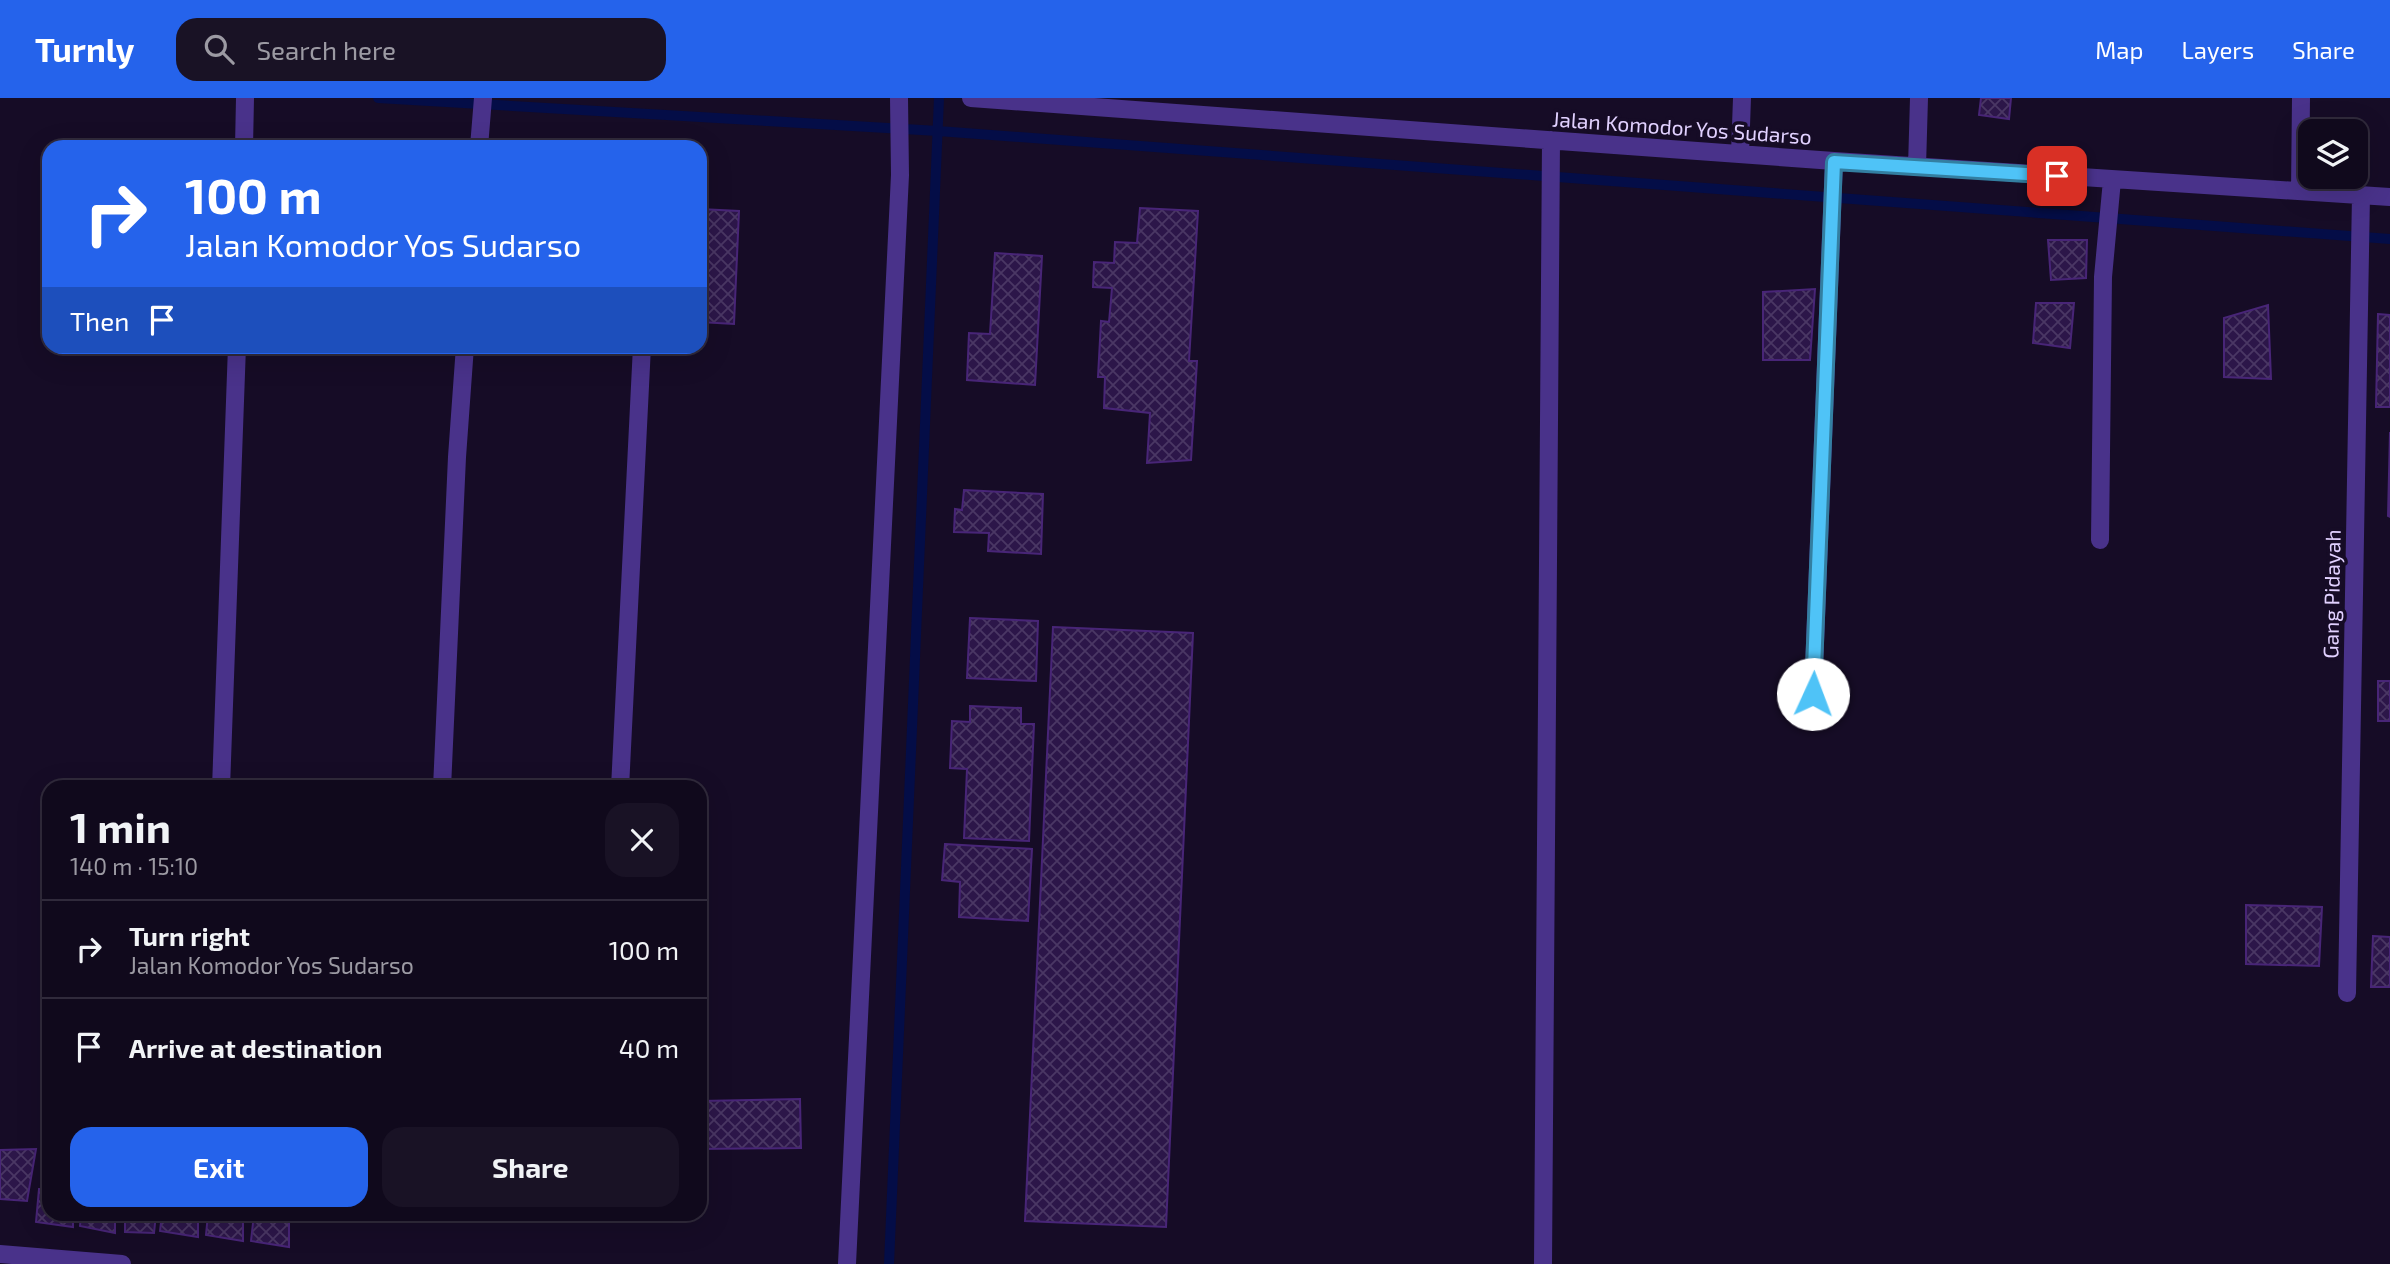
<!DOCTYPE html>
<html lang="en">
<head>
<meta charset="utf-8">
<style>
  :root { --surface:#10091c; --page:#191225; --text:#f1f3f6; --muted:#9c9aa3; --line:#302a3b; --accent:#2563eb }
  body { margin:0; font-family:"Exo 2",sans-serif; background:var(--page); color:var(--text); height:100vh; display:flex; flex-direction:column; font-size:26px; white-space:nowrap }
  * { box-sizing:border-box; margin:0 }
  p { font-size:23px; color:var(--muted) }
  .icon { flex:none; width:38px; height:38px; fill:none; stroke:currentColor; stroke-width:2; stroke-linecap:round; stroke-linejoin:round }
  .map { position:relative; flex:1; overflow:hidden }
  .drawer { position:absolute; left:42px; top:682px; width:665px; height:441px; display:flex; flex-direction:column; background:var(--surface); border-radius:21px; box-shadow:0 7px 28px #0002,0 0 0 2px var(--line) }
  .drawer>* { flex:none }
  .top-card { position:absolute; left:42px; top:42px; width:665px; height:214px; border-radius:21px; box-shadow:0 7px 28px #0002,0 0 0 2px var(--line); background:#2563eb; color:#fff; overflow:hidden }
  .controls { position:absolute; left:2298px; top:21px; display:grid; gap:14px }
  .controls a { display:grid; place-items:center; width:70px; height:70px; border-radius:14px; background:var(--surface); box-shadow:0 7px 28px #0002,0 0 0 2px var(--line); font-size:35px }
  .pin { position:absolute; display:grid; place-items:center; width:60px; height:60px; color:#fff; margin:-30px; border-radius:14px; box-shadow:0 4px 10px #0006 }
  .me { position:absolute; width:77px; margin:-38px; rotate:2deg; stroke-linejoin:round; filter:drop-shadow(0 0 5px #0008) }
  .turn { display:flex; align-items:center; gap:24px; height:147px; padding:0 28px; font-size:32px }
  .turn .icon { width:91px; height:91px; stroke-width:2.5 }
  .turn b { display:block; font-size:49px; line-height:60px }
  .then { display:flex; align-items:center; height:66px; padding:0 28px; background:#0003; gap:14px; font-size:26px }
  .round { display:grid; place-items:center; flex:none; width:74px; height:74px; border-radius:21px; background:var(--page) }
  .headline { display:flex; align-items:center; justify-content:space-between; height:119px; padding:0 28px }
  h1 { font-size:42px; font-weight:700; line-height:52px }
  .cta { display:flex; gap:14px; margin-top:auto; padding:14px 28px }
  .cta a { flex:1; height:80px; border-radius:21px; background:var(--accent); color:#fff; font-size:28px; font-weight:700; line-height:80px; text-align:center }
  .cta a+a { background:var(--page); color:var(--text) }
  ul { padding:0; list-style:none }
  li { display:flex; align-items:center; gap:21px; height:98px; padding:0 28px; border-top:2px solid var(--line) }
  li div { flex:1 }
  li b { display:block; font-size:26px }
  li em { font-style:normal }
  header { display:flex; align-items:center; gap:42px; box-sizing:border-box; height:98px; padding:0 35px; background:var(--accent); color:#fff }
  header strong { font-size:33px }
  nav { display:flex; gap:38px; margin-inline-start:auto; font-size:24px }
  .search { width:490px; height:63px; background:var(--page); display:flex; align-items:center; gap:18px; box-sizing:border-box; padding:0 24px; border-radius:21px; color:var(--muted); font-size:26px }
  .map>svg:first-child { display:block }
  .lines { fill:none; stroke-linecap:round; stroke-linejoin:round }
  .stream { stroke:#040d47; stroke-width:10 }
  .building { fill:url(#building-cross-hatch); stroke:#482577; stroke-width:2 }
  .minor { stroke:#49328a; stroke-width:18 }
  .route-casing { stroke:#337fa1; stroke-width:18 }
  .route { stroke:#4fc3f7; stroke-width:12 }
  .labels { text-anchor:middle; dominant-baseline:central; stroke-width:7; stroke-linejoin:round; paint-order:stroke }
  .street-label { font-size:21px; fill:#e1d1ff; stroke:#160c26 }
</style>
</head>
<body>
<header>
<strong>Turnly</strong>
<div class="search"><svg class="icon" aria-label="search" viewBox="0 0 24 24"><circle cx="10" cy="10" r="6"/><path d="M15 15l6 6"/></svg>Search here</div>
<nav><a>Map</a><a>Layers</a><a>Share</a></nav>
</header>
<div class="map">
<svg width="2390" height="1166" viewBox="0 0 2390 1166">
  <defs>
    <pattern id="building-cross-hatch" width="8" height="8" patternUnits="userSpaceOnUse" patternTransform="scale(1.75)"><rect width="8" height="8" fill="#2c1649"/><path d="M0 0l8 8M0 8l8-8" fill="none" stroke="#4a3764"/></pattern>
  </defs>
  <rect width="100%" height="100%" fill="#160c26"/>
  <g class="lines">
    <path class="stream" d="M378 0 938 33 2390 141
      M889 1166 939 0"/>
  </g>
  <path class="building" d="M1981 0H2011L2009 21 1979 17Z
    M1140 110 1198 113 1189 263H1197L1191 362 1147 365 1150 315 1104 310 1105 279H1098L1101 223 1109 224 1112 190 1093 189 1094 164 1114 165 1115 144 1137 145Z
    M700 111 739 113 734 226 700 224Z
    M2048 142H2087L2086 180 2051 182Z
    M995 155 1042 158 1035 287 967 282 969 235 990 236Z
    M1815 191 1810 262H1763V194Z
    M2036 205H2074L2070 250 2033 245Z
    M2268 207 2271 281 2224 279V220Z
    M2378 216 2390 217V309H2376Z
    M2390 334V419L2388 418Z
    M964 392 1043 396 1041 456 988 453 989 435 954 434 955 411 962 412Z
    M970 520 1038 523 1036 583 967 580Z
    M1053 529 1193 535 1166 1129 1025 1123Z
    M2378 583H2390V623H2378Z
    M970 608 1021 610V626H1034L1029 743 964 740 967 671 950 670 952 623 970 624Z
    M945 746 1032 751 1028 823 959 819 960 784 942 782Z
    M2246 807 2322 809 2319 868 2246 866Z
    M2373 838 2390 839V889H2371Z
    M800 1001 801 1050 700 1051V1003Z
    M36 1051 27 1103 0 1101V1052Z
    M39 1091 49 1092V1116H73V1129L36 1124Z
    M81 1116H115V1135L80 1128Z
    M125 1116H156L154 1135 125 1134Z
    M162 1116H198V1139L160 1133Z
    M208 1116H243V1143L206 1137Z
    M254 1116H289V1149L251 1143Z"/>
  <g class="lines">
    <path class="minor" d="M971 0 1834 63 2390 99
      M244 49 245 0
      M479 49 483 0
      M1740 56 1742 0
      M1917 69 1919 0
      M2300 93 2301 0
      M2100 442 2103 179 2112 82
      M1813 596 1834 63
      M221 690 237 248
      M442 690 457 359 465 248
      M620 690 642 248
      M2347 895 2361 97
      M0 1156 122 1166
      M847 1166 900 77 899 0
      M1543 1166 1551 42"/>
  </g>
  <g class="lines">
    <defs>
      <path id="route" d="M1813 596 1834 64 2057 78"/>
    </defs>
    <use href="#route" class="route-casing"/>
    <use href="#route" class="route"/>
  </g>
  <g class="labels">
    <g class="street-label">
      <text transform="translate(1682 29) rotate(4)">Jalan Komodor Yos Sudarso</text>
      <text transform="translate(2331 496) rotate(-89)">Gang Pidayah</text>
    </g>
  </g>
</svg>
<div class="controls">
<a><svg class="icon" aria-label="layers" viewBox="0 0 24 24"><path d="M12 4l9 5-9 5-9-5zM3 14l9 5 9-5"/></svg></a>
</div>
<div class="pin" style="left:2057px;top:78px;background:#d93025"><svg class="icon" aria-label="arrive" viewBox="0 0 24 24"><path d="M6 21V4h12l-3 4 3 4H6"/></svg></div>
<svg class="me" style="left:1813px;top:596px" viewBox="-20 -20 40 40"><circle r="19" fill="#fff"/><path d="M0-13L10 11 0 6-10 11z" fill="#4fc3f7"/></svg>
<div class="top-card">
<div class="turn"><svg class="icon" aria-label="right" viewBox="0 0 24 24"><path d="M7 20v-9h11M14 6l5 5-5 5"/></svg><div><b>100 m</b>Jalan Komodor Yos Sudarso</div></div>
<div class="then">Then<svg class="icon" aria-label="arrive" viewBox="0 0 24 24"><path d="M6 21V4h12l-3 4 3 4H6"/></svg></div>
</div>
<section class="drawer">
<div class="headline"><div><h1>1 min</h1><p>140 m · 15:10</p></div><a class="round"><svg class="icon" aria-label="close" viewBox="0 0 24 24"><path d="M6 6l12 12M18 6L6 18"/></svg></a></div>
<ul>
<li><svg class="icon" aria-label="right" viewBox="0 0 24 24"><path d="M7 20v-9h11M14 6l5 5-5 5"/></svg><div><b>Turn right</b><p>Jalan Komodor Yos Sudarso</p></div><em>100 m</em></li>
<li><svg class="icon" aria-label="arrive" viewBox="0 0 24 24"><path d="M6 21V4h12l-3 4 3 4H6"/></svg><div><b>Arrive at destination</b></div><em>40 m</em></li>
</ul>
<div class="cta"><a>Exit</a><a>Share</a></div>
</section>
</div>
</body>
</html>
